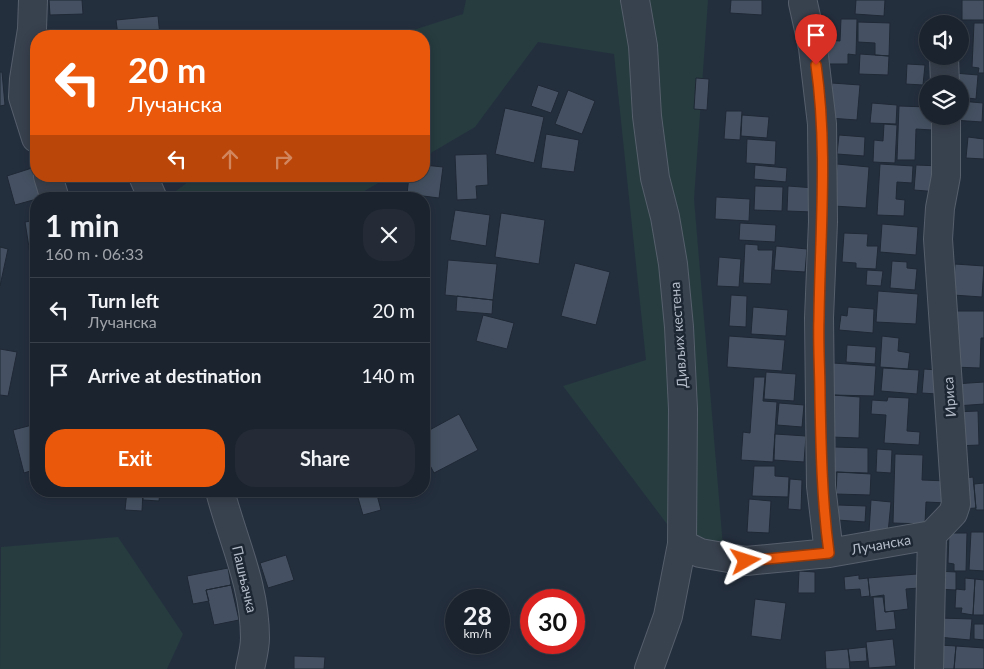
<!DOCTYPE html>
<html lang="en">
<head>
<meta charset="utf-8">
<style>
  :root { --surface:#1b232e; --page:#242b36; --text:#f1f3f6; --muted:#a0a4aa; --line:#39404a; --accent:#ea580c }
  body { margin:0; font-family:Lato,sans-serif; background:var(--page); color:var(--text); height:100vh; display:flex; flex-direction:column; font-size:19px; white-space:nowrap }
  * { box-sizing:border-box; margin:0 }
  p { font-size:16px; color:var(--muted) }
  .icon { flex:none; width:28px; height:28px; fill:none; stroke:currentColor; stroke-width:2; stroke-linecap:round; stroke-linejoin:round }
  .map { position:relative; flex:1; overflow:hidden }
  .side { position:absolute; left:30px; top:192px; width:400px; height:305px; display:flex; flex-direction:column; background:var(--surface); border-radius:20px; box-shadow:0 2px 12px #0003,0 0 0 1px var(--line) }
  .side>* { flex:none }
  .banner { position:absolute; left:30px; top:30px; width:400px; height:152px; border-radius:20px; box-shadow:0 2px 12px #0003,0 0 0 1px var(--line); background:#ea580c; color:#fff; overflow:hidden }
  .controls { position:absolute; left:919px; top:15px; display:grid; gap:10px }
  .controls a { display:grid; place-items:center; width:50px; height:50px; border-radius:50%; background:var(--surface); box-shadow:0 2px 12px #0003,0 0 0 1px var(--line); font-size:25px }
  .speed { position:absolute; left:445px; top:589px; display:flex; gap:10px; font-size:25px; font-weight:700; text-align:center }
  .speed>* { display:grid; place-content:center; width:65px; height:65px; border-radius:50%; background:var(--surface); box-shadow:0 2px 12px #0003,0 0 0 1px var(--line); line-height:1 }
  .speed small { font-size:12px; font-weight:400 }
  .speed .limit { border:8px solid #d22; background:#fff; color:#111 }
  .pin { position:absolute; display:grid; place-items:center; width:42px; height:42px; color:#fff; margin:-51px -21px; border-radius:50% 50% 50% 0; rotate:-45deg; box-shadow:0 0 5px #0007 }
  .pin .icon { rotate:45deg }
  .me { position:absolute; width:55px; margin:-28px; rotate:84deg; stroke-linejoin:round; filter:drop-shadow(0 0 4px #0008) }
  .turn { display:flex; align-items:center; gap:18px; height:105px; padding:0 15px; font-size:22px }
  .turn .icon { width:65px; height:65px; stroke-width:2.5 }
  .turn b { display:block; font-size:35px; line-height:42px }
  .lanes { display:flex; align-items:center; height:48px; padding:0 15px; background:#0003; justify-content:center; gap:25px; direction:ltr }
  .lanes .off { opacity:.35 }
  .round { display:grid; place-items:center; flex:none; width:52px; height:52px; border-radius:20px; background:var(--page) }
  .overview { display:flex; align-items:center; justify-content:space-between; height:85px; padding:0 15px }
  h1 { font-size:30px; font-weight:700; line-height:38px }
  .cta { display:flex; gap:10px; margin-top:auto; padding:10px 15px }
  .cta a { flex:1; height:58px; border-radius:20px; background:var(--accent); color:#fff; font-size:20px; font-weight:700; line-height:58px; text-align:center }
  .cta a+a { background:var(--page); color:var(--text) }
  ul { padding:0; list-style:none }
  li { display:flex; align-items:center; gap:15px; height:65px; padding:0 15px; border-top:1px solid var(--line) }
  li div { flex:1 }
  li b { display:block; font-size:19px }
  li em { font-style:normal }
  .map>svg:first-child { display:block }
  .green { fill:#263c3f }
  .building { fill:#455162; stroke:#1f2835 }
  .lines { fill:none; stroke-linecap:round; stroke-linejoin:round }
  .street-casing { stroke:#565f6c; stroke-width:30 }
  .street { stroke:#38414e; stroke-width:28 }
  .route-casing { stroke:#983908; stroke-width:12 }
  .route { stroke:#ea580c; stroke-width:9 }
  .labels { text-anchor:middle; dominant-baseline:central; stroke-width:5; stroke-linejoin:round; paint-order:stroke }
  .street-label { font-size:14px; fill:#b4bcc9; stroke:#1d2633 }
</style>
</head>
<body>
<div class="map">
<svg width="984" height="669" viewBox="0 0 984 669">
  <rect width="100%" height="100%" fill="#242f3e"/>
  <path class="green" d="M466 0H708L694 199 724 558 682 544 563 386 646 360 614 54 538 42 475 127 424 157V36H395L463 14Z
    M196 176H390L351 199H165Z
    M118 537 183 634 167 669H0L1 547Z"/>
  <path class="building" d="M49 0H82L83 14 50 15Z
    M731 0H762V15L730 13Z
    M856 0H885L884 16 855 14Z
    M962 0H984V20H962Z
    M158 16 160 36H118L116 20Z
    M841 19H857L856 55 848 54V64H828V40L840 41Z
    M858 22 890 23 889 56 875 55V43L858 42Z
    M974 23H984V73H978L979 68 972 67Z
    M860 54 889 56 888 75 859 74Z
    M907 64 925 65 923 85 906 84Z
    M0 72H2L5 105 0 106Z
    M954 73 978 75 976 99 960 97V84H953Z
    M696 78 709 79 707 110 694 109Z
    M832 83 860 85 857 120 829 118Z
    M538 85 559 92 551 113 531 106Z
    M568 90 595 101 582 134 555 124Z
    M960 101 983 103 982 122 953 120 954 116H960Z
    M872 103 897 105 896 124 870 123Z
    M899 106 928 107V116H932V130L916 129 915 160H897Z
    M505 108 544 117 534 163 495 154Z
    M726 111H742L740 140 724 139Z
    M742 115 769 117 767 138 741 136Z
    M884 124 897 125 895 163 873 162 874 140 883 141Z
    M546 134 579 140 574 172 541 168Z
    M839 135 865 137 864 156 837 154Z
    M968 137 984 139V159L966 158Z
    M747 139 776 141 775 165 746 163Z
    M487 154 488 185 476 186 477 199 457 200 455 155Z
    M837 164 869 167 866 208 834 206Z
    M880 164 913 166 912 183 897 182 896 199 905 200 904 216 877 215Z
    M424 165 443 167 439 198 407 194 409 176H424Z
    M755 165 787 168 786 182 754 179Z
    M916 165 941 166 939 192 914 190Z
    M35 167 44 197 15 205 7 176Z
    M755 186 783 187 782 211 754 210Z
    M788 186 815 188 813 212 787 211Z
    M716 197 750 199 749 221 715 219Z
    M455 210 490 215 486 246 450 240Z
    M501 213 545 220 539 264 495 257Z
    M36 220V259L31 260 25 222Z
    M740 223 776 225 775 242 739 240Z
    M882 224 918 227 916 255 880 252Z
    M844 233 868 234 867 246H878L876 269 856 268V263L842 262Z
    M745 244 758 245V250H773L771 284 743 283Z
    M776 246 807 249 805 272 774 270Z
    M0 247 8 249 0 286Z
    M719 257 741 259 739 287 717 286Z
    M448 260 497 264 493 300 445 295Z
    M892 261 907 262V268L917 269 915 290 890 288Z
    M575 263 610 272 596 325 561 316Z
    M955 264 984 266 982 297 953 295Z
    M867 270 883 271 881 286 866 285Z
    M878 291 918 294 916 324 876 322Z
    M731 295 747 296 746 327 729 326Z
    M457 296 493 300 492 314 456 311Z
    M753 307 788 310 786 336 751 334Z
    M848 307 874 309 873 333 839 330 841 315 847 316Z
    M955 311H984V338H981L980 368 953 367Z
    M483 315 514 323 507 349 476 341Z
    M729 336 785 340 782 371 727 367Z
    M882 336 899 338 898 351 910 353 908 369 880 367Z
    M847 345 876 347 875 364 846 362Z
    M0 349 17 352 8 396 0 395Z
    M833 363 876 366 874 396 833 395Z
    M883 368 919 370 917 394 881 391Z
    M924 369 938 370 937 394 922 393Z
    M766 372 796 374 794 401 764 399Z
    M754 377H765L763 401 777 402 773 462 741 460 743 432 750 433Z
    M984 382V404L956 406 954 384Z
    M833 395 860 397 859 438 831 437Z
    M888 397 909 398 907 431 920 432 919 445 884 443 886 415 871 414 872 400 887 401Z
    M779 403 804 405 802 427 777 425Z
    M978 411 979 445 956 446 954 412Z
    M459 414 478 450 434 473 424 454V433Z
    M36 424V469L24 473 13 430Z
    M775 434 806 436 804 462 774 460Z
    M835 447 868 448V473L834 472Z
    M877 449 892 450 891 473 876 472Z
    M895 454 923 455 922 480 948 481 947 503 926 502 925 524 893 523Z
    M754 466H775V476L789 477 788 497 752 496Z
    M837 472 871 474 870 495 836 494Z
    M973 477 976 508 959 509 956 479Z
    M790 479 802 480 801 510 788 509Z
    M984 483V510H976L974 484Z
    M127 491H143L142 511 125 510Z
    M143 491H160L159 501 143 500Z
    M356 491H376L381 510 363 515Z
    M749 499 771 501 769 533 747 532Z
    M871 500 891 502 888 533 869 532Z
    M838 505 866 506 865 522 837 520Z
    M971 532H984V571L969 570Z
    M949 533H967L966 571H954V564L948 563Z
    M286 555 294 580 268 588 260 563Z
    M228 568 231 585 206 590 209 601 193 604 187 576Z
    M799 571 815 572V593H798Z
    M936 571 956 572V590L935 589Z
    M917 574 919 588 906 589 908 609 885 612 884 595 870 597 868 578Z
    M859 575V579L868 578 870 596 861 597 860 589 845 590 844 577Z
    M965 578 975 579 973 615 961 613 962 608H955L956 589 965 590Z
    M975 579 984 580V615H973Z
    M231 585 239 620 214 625 206 590Z
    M873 597H883L885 612 894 611 896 629 876 631Z
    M755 599 786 603 781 640 751 636Z
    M939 618 972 619 970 640 938 637Z
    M974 624H984V640L974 639Z
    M893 639 896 666 869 668 866 642Z
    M939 645 956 646 954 669H938Z
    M956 646 984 648V669H954Z
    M866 647 867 661 850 662 848 649Z
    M848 649 850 669H826L825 651Z
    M294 656 325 657 324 669H294Z"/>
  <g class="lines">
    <defs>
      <path id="street" d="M33 0 32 29 24 79 23 97 36 138
        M635 0 643 46 647 116 655 178 665 217 673 264 679 327 683 409 682 544 668 616 649 669
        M803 3 813 48 822 124 823 222 819 318 821 486 829 553
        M944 57 945 84
        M48 176 55 199
        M143 176 153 199
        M220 491C233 541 255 585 255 638 255 648 252 659 250 669
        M682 544 700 553 746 561 829 553 932 535
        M929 669 932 535 953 513 956 504 938 239 940 208 946 176V116"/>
    </defs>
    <use href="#street" class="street-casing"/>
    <use href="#street" class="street"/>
  </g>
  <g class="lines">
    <defs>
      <path id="route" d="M746 561 829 553C822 501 821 450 820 398 820 371 818 345 819 318 820 233 828 149 816 65"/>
    </defs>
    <use href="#route" class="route-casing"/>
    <use href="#route" class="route"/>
  </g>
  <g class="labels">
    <g class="street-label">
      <text transform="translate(678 335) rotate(-94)">Дивљих кестена</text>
      <text transform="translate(949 397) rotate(-94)">Ириса</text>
      <text transform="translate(881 544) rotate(-10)">Лучанска</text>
      <text transform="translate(245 579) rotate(77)">Пашњачка</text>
    </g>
  </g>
</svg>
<div class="controls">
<a><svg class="icon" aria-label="sound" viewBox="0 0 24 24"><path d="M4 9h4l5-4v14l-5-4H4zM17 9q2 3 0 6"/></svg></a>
<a><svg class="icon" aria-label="layers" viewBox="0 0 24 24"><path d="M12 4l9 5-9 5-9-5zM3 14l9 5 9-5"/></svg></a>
</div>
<div class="speed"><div>28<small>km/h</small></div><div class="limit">30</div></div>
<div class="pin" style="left:816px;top:65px;background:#d93025"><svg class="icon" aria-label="arrive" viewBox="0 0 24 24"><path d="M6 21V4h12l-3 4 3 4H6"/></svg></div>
<svg class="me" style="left:746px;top:561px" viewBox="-20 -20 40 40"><path d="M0-17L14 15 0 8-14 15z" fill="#ea580c" stroke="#fff" stroke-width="4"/></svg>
<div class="banner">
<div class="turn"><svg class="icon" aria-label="left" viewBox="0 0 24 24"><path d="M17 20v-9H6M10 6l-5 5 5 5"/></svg><div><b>20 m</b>Лучанска</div></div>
<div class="lanes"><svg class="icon" aria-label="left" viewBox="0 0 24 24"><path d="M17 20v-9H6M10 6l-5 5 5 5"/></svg><svg class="icon off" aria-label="ahead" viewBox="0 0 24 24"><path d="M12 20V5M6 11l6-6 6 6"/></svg><svg class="icon off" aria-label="right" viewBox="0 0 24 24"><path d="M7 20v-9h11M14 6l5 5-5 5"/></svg></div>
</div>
<section class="side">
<div class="overview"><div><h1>1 min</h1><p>160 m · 06:33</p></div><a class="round"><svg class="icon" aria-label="close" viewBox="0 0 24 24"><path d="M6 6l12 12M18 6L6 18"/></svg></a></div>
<ul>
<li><svg class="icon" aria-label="left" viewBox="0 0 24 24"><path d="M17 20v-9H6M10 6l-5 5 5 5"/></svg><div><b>Turn left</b><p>Лучанска</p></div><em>20 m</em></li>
<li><svg class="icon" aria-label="arrive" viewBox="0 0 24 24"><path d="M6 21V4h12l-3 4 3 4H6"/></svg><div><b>Arrive at destination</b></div><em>140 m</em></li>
</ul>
<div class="cta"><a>Exit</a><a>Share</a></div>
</section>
</div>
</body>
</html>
